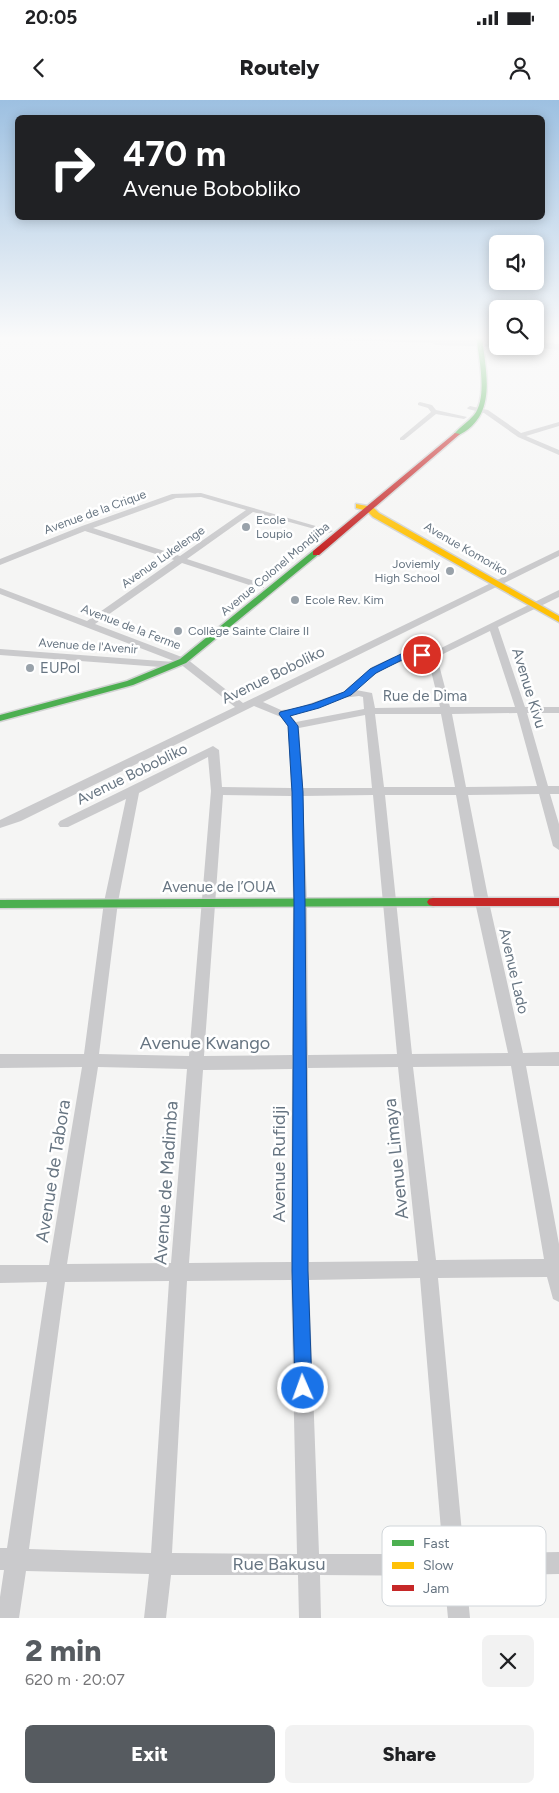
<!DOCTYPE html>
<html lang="en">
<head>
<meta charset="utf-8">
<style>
  :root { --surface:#fff; --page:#f2f2f2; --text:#202124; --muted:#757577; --accent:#565b60 }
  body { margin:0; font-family:Figtree,sans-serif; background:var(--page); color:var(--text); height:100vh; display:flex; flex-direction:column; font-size:19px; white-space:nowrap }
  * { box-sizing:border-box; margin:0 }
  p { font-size:16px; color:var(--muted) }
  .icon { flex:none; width:28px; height:28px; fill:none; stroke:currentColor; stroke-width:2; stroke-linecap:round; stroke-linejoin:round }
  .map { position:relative; height:1518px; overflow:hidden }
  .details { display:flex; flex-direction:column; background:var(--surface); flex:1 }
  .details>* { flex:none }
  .banner { position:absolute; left:15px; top:15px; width:530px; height:105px; border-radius:8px; box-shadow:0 2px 12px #0003; background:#202124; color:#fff; overflow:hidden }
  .tools { position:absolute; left:489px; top:135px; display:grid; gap:10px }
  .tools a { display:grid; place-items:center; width:55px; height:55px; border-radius:8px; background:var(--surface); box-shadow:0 2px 12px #0003; font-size:25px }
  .pin { position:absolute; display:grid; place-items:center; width:42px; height:42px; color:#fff; margin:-21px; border:2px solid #fff; border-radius:50%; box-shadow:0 1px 5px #0007 }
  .me { position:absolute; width:55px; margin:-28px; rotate:358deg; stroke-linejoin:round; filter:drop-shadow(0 0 4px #0008) }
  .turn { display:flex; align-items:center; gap:18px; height:105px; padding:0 25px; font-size:22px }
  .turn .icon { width:65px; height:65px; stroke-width:2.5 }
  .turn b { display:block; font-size:35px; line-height:42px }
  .round { display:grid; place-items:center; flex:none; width:52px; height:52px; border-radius:8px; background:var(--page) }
  .summary { display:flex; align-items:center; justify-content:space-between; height:85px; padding:0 25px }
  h1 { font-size:30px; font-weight:800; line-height:38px; color:var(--accent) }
  .button { display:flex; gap:10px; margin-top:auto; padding:10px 25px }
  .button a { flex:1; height:58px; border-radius:8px; background:var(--accent); color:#fff; font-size:20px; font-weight:800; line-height:58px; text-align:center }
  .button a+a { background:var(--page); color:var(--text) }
  .status { display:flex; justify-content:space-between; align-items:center; height:35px; padding:0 25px; background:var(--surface); direction:ltr }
  .status svg { height:14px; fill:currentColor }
  header { display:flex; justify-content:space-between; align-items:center; height:65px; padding:0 25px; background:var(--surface); font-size:22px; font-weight:800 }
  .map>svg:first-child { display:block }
  .water { fill:#ccd2d6 }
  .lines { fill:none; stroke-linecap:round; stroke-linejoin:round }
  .river { fill:#ccd2d6; fill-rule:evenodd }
  .fast-casing { stroke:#d2d3d3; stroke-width:3 }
  .slow-casing { stroke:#d2d3d3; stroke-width:3 }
  .jam-casing { stroke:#d2d3d3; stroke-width:3 }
  .street { fill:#cacacc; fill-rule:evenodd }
  .fast { fill:#4caf50; fill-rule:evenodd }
  .slow { fill:#ffc107; fill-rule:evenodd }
  .jam { fill:#c62828; fill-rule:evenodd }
  .route { fill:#1a73e8; stroke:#114b97 }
  .poi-dot { fill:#99a2aa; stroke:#fff; stroke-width:2 }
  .labels { text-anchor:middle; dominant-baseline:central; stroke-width:5; stroke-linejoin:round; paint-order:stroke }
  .far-street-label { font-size:12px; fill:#677582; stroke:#fff }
  .far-poi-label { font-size:12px; fill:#677582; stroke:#fff; text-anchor:start }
  .poi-label { font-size:15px; fill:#677582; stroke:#fff; text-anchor:start }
  .street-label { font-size:15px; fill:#677582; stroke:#fff }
  .near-street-label { font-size:18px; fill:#677582; stroke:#fff }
  .key { fill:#fff; stroke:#d1d6da; stroke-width:1 }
  .key-label { font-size:14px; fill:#677582 }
</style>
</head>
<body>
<div class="status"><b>20:05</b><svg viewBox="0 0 49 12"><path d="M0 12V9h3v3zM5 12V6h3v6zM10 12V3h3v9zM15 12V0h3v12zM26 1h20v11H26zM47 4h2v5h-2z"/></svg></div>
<header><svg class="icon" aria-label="back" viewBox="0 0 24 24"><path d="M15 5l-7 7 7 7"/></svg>Routely<svg class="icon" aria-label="person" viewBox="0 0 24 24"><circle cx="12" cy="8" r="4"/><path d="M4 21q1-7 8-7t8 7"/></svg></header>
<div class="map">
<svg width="559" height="1518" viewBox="0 0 559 1518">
  <rect width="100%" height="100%" fill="#f5f5f4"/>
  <path class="water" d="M243 237 462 240V244Z"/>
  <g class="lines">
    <path class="river" d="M436 239 498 241V246H500L498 247 436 245 433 244 432 242Z
      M535 242 559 244V250L532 247 535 246Z"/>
    <defs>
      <path id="fast" d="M476 237H482C486 273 498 317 457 336L454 334C460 327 468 322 474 315 488 297 479 258 476 237Z
        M313 451 320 453 186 563 133 585 0 621V615L127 581 180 559Z
        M433 798 437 799 439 802 437 805 433 806 0 808V800Z"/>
      <path id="slow" d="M356 404 373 407 379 413 559 516V522L373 417 367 411 356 408Z"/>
      <path id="jam" d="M455 333 460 334 319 455H313V451Z
        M433 798H559V806H433L429 805 427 802 429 799Z"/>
    </defs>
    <use href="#fast" class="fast-casing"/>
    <use href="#slow" class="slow-casing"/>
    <use href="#jam" class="jam-casing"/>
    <path class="street" d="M537 237H559V238L540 239Z
      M420 302 432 305 436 310 467 317 464 319 436 314 404 340H400V338L431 312 428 308 418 305V303Z
      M470 306 488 310 521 333 559 322V326L526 336 559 350V355L518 337 484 313 468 309 467 308Z
      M201 393 333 431 329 433 253 412 187 459 264 484V488H258L182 463 95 524 187 559 243 603 559 450V456L263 602 281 610 294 609 343 592 372 567 393 557 408 553H431L559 490V497L498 527 525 607H559V613H527L548 686H559V694H550L559 724V750L553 746 539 694 468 695 489 802 523 953 559 952V966H526L559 1144V1202L553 1199 547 1177 438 1178 464 1454 559 1452V1474L466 1476 470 1518H448L444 1476 320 1475 321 1518H299L298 1475H171L166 1518H144L149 1474 26 1471 19 1518H0V1497L4 1470H0V1448H7L47 1182 0 1183V1165H49L82 967 0 968V954H84L104 802 126 699 68 727H60L58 724 60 721 213 646 219 650 222 687 291 688 288 626 281 617 254 606 21 721 0 728V720L235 607 179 563 0 494V488L87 521 174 460 85 431 0 465V459L82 426 172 394ZM201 397 246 410 180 456 93 428 176 398ZM490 531 515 607H450L437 557ZM420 558 428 559 440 607 375 608 372 593 356 590C375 573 394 560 420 558ZM359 596 363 597 364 609 296 622 291 616 342 598ZM517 613 537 686 466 687 452 614ZM375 614H441L455 687H384ZM365 615 372 688H303L299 628ZM208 657 211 691 189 956 99 954 118 802 139 693ZM223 695 291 696 293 802 292 955 204 956ZM373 695 397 954 308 955 307 802 303 696ZM385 695H456L475 802 508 953 412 954ZM511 966 544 1159 436 1160 413 967ZM98 967 187 969 171 1163 67 1164ZM398 967 418 1161 309 1162 308 968ZM292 969 291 1162 189 1163 203 970ZM420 1178 443 1454H319L309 1180ZM291 1180 297 1454 172 1453 187 1181ZM169 1181 151 1453 29 1449 65 1182Z
      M0 549 174 562 179 565 174 568 0 555Z"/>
    <use href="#fast" class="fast"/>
    <use href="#slow" class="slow"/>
    <use href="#jam" class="jam"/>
  </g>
  <linearGradient id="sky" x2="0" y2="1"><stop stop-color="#9dc0e1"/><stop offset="0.53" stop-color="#fafafa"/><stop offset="1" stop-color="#fafafa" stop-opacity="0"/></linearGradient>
  <rect width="559" height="449" fill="url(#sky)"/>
  <path class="route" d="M422 552 426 555 425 557 406 558 376 573 351 595 319 608 290 616 298 626 303 692 305 802 308 1171 312 1288 310 1294 303 1297 297 1294 295 1288 292 1171 294 802 292 692 288 626 279 614 280 612 312 604 344 592 370 569 401 554Z"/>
  <g class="poi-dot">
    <circle cx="246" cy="427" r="5"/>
    <circle cx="450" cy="471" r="5"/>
    <circle cx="295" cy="500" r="5"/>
    <circle cx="178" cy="531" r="5"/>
    <circle cx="30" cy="568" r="5"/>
  </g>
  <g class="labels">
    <g class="far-street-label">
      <text transform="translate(95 412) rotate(-20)">Avenue de la Crique</text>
      <text transform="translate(466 449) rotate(30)">Avenue Komoriko</text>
      <text transform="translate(163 457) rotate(-35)">Avenue Lukelenge</text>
      <text transform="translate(275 469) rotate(-40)">Avenue Colonel Mondjiba</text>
      <text transform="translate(131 527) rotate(21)">Avenue de la Ferme</text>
      <text transform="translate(88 546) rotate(4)">Avenue de l'Avenir</text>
    </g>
    <g class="far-poi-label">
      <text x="256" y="420">Ecole<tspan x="256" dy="14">Loupio</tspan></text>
      <text x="440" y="464" text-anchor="end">Joviemly<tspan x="440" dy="14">High School</tspan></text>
      <text x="305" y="500">Ecole Rev. Kim</text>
      <text x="188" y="531">Collège Sainte Claire II</text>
    </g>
    <g class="poi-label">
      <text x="40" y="568">EUPol</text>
    </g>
    <g class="street-label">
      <text transform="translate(273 575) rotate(-26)">Avenue Boboliko</text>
      <text transform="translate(529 588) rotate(73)">Avenue Kivu</text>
      <text x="425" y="596">Rue de Dima</text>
      <text transform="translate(132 674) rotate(-26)">Avenue Bobobliko</text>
      <text x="219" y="787">Avenue de l’OUA</text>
      <text transform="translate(514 871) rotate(77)">Avenue Lado</text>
    </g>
    <g class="near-street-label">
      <text x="205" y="943">Avenue Kwango</text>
      <text transform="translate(396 1059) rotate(-96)">Avenue Limaya</text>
      <text transform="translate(279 1064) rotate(-90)">Avenue Rufidji</text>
      <text transform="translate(53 1071) rotate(-81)">Avenue de Tabora</text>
      <text transform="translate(166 1083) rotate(-86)">Avenue de Madimba</text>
      <text x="279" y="1464">Rue Bakusu</text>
    </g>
  </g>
  <rect x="382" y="1426" width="164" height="80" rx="8" class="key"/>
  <rect x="392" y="1440" width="22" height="6" fill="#4caf50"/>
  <rect x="392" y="1462" width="22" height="7" fill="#ffc107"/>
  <rect x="392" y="1485" width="22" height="6" fill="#c62828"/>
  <g class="key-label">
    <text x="423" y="1448">Fast</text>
    <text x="423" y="1470">Slow</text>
    <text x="423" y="1493">Jam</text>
  </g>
</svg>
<div class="tools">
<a><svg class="icon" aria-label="sound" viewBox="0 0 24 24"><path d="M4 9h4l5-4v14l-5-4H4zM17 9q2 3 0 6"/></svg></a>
<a><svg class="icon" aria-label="search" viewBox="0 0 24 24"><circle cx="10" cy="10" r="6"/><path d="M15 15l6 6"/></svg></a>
</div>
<div class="pin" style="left:422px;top:555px;background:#d93025"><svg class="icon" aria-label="arrive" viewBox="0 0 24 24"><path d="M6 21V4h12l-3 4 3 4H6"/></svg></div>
<svg class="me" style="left:303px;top:1288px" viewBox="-20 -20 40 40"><circle r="17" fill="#1a73e8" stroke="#fff" stroke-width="3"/><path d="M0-11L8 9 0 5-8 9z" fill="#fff"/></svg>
<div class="banner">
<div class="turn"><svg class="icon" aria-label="right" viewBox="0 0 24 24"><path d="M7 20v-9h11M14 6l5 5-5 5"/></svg><div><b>470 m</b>Avenue Bobobliko</div></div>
</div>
</div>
<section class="details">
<div class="summary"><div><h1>2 min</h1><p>620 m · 20:07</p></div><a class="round"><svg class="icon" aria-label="close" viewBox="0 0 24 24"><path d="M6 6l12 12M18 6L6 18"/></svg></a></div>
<div class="button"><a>Exit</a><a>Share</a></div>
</section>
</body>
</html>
